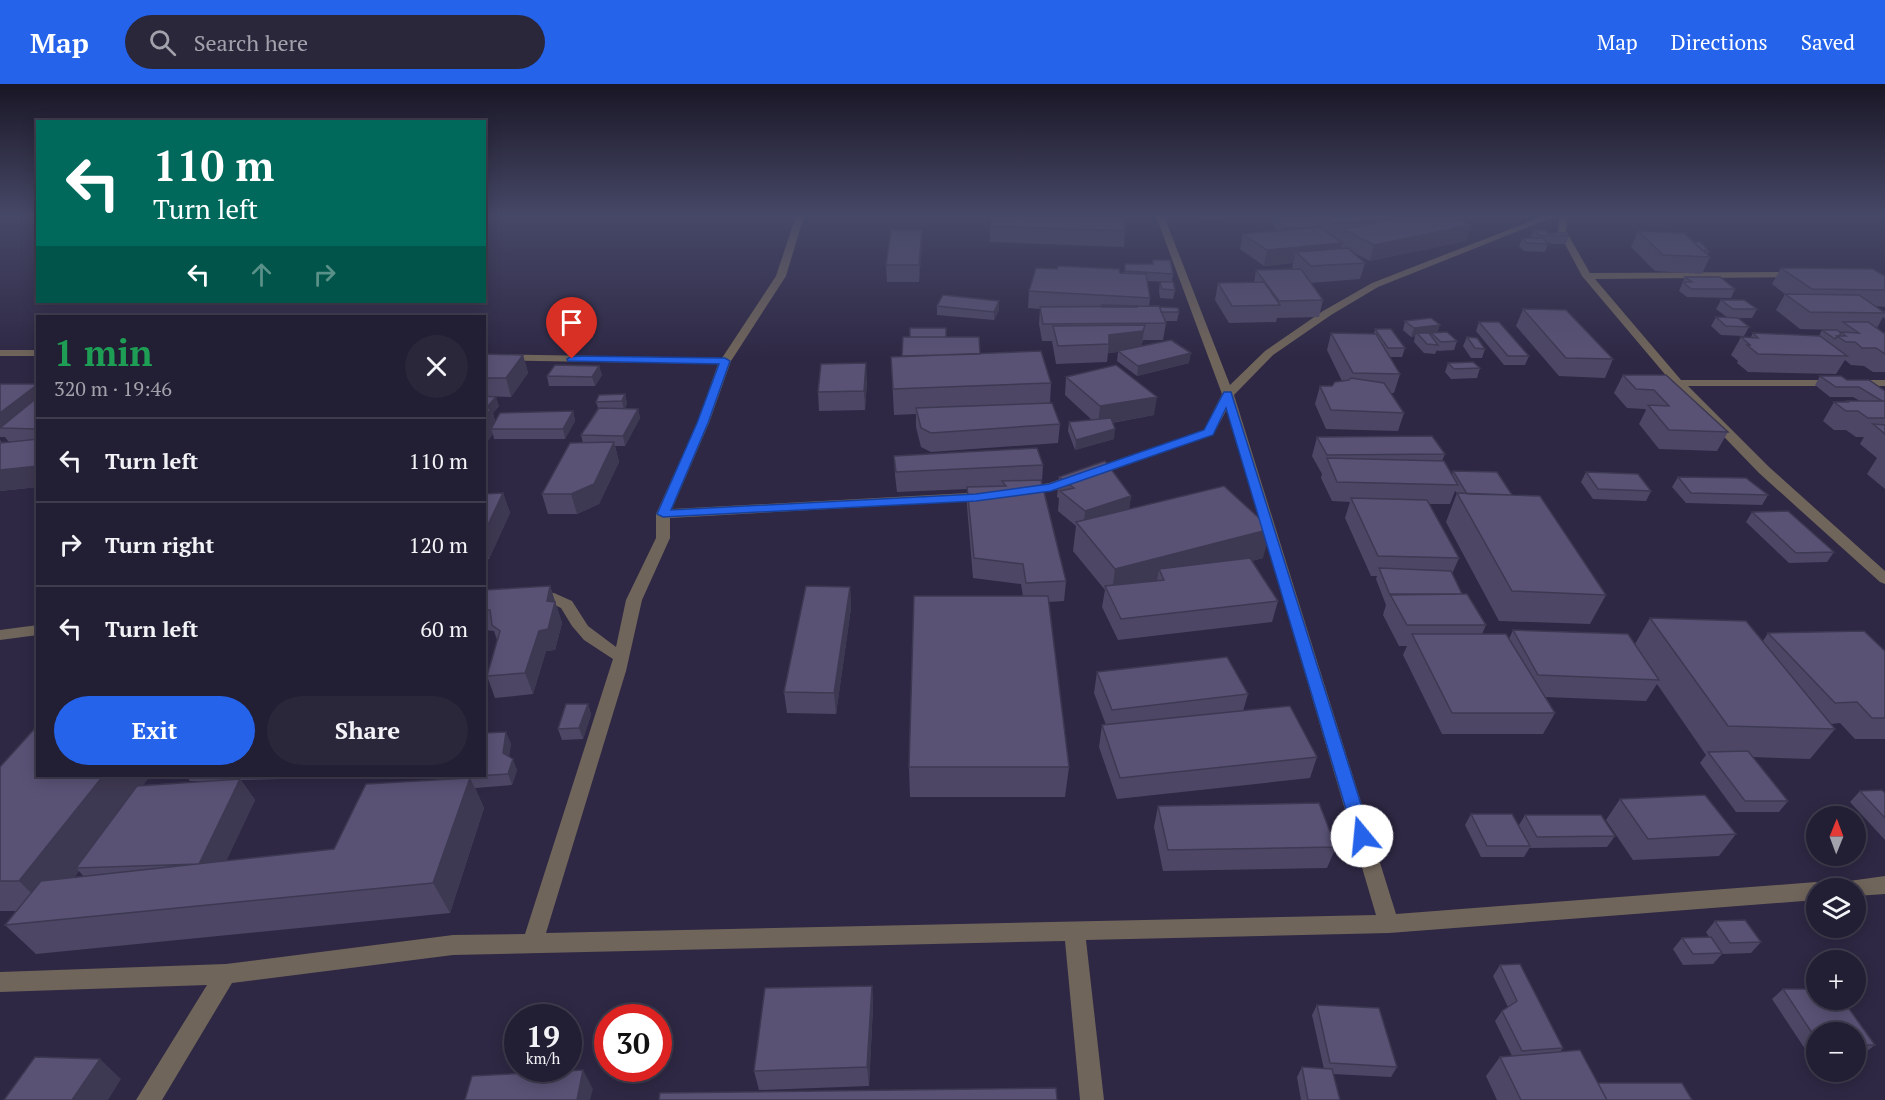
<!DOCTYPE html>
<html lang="en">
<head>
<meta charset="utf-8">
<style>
  :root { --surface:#221e33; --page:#2a273b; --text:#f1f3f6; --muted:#a2a2ac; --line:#3f3c4e; --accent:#2563eb }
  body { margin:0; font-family:"PT Serif",serif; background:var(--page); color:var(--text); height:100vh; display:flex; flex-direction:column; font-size:22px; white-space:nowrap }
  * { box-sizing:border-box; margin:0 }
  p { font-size:20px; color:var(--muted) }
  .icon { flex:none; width:33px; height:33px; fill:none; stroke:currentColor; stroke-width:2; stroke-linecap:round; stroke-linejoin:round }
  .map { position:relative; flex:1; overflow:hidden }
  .side { position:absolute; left:36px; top:231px; width:450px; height:462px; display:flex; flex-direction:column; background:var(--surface); border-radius:0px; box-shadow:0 3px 15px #0003,0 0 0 2px var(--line) }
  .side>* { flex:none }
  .top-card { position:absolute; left:36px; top:36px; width:450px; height:183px; border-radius:0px; box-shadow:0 3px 15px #0003,0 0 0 2px var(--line); background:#00695c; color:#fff; overflow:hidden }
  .needle { width:39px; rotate:1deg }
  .controls { position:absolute; left:1806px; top:722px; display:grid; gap:12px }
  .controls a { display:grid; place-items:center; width:60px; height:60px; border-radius:50%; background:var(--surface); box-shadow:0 3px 15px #0003,0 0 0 2px var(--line); font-size:30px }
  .speed { position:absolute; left:504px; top:920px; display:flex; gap:12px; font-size:30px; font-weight:700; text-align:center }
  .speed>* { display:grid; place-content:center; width:78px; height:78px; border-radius:50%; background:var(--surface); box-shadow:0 3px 15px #0003,0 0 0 2px var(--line); line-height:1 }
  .speed small { font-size:15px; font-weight:400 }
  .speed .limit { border:9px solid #d22; background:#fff; color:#111 }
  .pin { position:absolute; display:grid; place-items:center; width:51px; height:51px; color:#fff; margin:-62px -26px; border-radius:50% 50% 50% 0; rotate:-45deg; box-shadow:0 0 6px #0007 }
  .pin .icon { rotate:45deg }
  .me { position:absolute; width:66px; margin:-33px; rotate:343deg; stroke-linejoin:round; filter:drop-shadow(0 0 4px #0008) }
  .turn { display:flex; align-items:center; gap:21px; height:126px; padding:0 18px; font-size:27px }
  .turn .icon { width:78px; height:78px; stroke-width:2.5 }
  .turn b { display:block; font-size:42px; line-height:51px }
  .lanes { display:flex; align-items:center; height:57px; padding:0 18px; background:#0003; justify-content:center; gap:30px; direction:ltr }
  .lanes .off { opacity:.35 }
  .round { display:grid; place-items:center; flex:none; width:63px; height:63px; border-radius:32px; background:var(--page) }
  .overview { display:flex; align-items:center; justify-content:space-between; height:102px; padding:0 18px }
  h1 { font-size:36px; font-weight:800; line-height:45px; color:#1e9e55 }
  .cta { display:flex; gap:12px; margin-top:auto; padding:12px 18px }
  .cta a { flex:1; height:69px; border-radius:36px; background:var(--accent); color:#fff; font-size:24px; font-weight:800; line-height:69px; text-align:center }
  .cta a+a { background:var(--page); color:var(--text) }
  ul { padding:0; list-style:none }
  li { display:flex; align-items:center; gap:18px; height:84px; padding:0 18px; border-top:2px solid var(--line) }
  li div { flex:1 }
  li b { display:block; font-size:22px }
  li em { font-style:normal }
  header { display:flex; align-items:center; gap:36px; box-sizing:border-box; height:84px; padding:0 30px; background:var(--accent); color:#fff }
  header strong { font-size:28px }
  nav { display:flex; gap:33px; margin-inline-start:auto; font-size:21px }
  .search { width:420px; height:54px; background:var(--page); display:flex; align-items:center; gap:15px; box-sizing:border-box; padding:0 21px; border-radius:33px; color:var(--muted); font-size:22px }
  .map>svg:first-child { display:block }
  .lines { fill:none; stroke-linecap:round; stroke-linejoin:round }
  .minor { fill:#70655a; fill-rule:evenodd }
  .wall { fill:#4d4765; fill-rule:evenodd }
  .shaded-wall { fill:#3e3952 }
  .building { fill:#595275; stroke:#3e3952; stroke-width:1.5 }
  .route { fill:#2563eb; stroke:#184099; stroke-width:1.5 }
</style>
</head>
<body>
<header>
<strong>Map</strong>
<div class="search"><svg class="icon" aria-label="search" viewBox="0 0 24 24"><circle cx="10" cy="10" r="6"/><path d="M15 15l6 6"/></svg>Search here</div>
<nav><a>Map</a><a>Directions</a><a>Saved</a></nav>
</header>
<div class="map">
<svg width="1885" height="1016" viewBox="0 0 1885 1016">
  <rect width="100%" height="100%" fill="#2e2844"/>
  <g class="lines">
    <path class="minor" d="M796 132H804L786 192 731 277 709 339 672 425 986 408 993 412 986 416 670 434V454L642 516 626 587 546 849 1376 831 1227 325 1213 351 1056 406 1025 411 1018 407 1020 404 1049 399 1204 346 1222 310 1156 132H1164L1230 301 1265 267 1323 227 1372 199 1544 132H1556L1378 203 1331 231 1273 271 1234 311 1396 830 1816 798 1823 801 1825 804H1816V816L1389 849 1086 856 1104 1016H1080L1065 857 453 871 232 899 162 1016H136L207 901 0 908V888L226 880 453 851 525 850 613 575 584 556 572 542 561 524 551 519 530 515 527 512 535 507 554 509 572 517 588 542 616 563 626 516 656 454V430L697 339 718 280 484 276V270L722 274 776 192Z
      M1560 132H1568L1566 147 1590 189 1800 188V192L1797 193 1595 195 1681 296H1885V302H1688L1769 383 1885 487V500L1880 498 1759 389 1674 301 1582 192 1558 147Z
      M0 266H38V272H0Z
      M38 541V551L0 556V546Z
      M1885 792V810L1856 812V804H1839L1842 798Z"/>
  </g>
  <path class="wall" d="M1197 132H1227L1198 134Z
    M1271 132H1309L1317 140 1310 132H1450L1471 141 1466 157 1370 177 1352 168 1365 179 1360 195 1310 199 1323 216 1319 233 1277 234 1276 238 1229 239 1215 216 1218 199H1254L1256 186H1293L1292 185 1293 179 1264 182 1240 165 1243 150 1276 146 1271 136ZM1388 136 1363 141V138Z
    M990 142 1125 147 1124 163 990 158Z
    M1533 146 1550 151 1551 149 1569 152 1566 160H1552L1548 158 1545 168 1524 167 1519 162 1522 154H1530Z
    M1638 147 1693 158 1709 167 1707 171 1710 173 1702 190 1655 187 1631 163Z
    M922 161 919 198H887L886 181Z
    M1153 176 1173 190 1172 198 1147 197 1150 214 1149 223 1179 228 1177 237H1165L1166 239 1163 256H1143L1141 262 1189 279 1137 292 1117 277 1118 268 1108 269 1107 278 1056 280 1052 257H1042L1039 240 1040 225 1028 224 1029 207 1120 189H1124L1125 180H1152Z
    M1781 184 1885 192V223L1876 222 1884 228 1885 226V235L1883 233 1877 244 1883 249 1885 248V288H1873L1864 282 1851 281 1845 276 1836 290 1748 288 1737 279 1738 277 1731 271 1741 253H1751L1753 249 1819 252 1822 246 1838 247V246L1800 245 1776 226 1785 210 1772 200Z
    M1685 193 1735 205 1731 214 1687 213 1679 207Z
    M1160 198 1175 206 1173 215 1160 214 1159 207Z
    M1721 216 1757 225 1752 234H1738L1749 243 1744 252 1721 251 1711 242 1716 233 1728 234 1716 225Z
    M999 217V226L994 236 937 231V222Z
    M1523 225 1613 275 1605 294 1559 292 1516 242Z
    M1405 237 1437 248 1457 257 1454 266 1438 267 1437 266 1435 270 1424 269 1414 258 1415 252 1411 253 1403 246Z
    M1479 238 1529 272 1525 281H1504L1476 247Z
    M1375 245 1405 264 1402 273H1390L1400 290 1394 309H1391L1404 329 1398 347 1326 345 1315 320 1320 302H1332L1342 297 1327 266 1331 249 1374 250Z
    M1467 253 1485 265 1482 274H1471L1463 262Z
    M484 270 523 271 528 289 511 313 484 312Z
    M980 270 1051 299 1050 319 1060 340 1058 359 931 368 921 363 916 343V330L894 331 891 273Z
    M1448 279 1480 284 1477 294 1451 295 1445 288Z
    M599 282 602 291 595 302H549L547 292Z
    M1623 291H1666L1728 348 1717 367 1659 365 1639 340 1646 326 1645 325 1627 324 1614 309Z
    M1820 292 1847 296 1885 307V405L1867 390 1877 374 1860 360 1864 353H1856L1846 346H1834L1823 337 1834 318 1860 317 1853 313H1830L1815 301Z
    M1066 293 1154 331 1112 339 1114 355 1075 366 1068 347 1069 338 1092 336 1065 311Z
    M867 297 865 326 819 327 818 308Z
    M0 300H38V403L0 407V356L2 359 9 358 5 353H0Z
    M625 310 627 320 625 324 638 325 640 334 625 362H615L619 378 599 420 577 430H548L542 410 583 359 581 351 598 324 596 318Z
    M484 312 499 322 493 329 495 337 573 327 575 337 565 355H494L493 350 484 361Z
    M1317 353 1445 370 1442 377 1452 391 1453 387 1512 411 1606 511 1590 540 1499 537 1446 438 1457 409 1455 407 1450 420H1429L1459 474 1452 490 1462 510 1486 541 1482 550 1509 555 1513 546 1635 560 1650 534 1763 557 1768 549 1885 567V655H1855L1840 639 1831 640 1835 645 1810 675 1753 673 1788 717 1779 728H1736L1700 679 1706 671 1657 600 1646 617 1545 613 1555 629 1543 650H1442L1403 571 1407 562H1399L1383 531 1386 521 1376 495 1377 492H1371L1345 434 1350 418 1332 417 1321 394 1322 390 1312 372Z
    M894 372 1043 381 1042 398 1066 497 1064 517 1048 518 1069 683 1065 713H910L909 683 1023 512 1021 500 973 494 967 422V405L897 408 895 391Z
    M1586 388 1651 407 1646 417 1593 415 1581 398Z
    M1059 393 1131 412 1129 425 1263 474 1252 477 1278 517 1272 538 1118 556 1102 523 1105 506 1073 467 1076 442 1058 427 1059 414 1057 413Z
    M1678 393 1768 411 1762 421 1686 419 1672 403Z
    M503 409 510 429 489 475H484V410Z
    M1752 428 1834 468 1827 478 1789 479 1746 438Z
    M550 502 562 539 555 566 546 567 533 610 495 614 487 592 497 556 494 547 484 546V506Z
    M850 503 851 524 836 630 787 629 784 608Z
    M1097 588 1248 610 1243 627 1317 673 1310 694 1117 715 1099 663 1102 641H1106L1094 609Z
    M588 620 591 631 583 655 562 656 558 645Z
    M511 659 509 672 517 686 512 701 475 704 484 724 450 829 36 870 5 841 16 827H0V683L38 692H150L143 701 211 697H190L186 692H284L282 695 241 696 255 716 226 777 334 765 445 695ZM79 787 84 793 74 794Z
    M1860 707 1885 709V756L1850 718Z
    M1620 715 1736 750 1719 772 1633 776 1606 736Z
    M1158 722 1336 763 1327 784 1163 787 1154 743Z
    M1471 730 1519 741 1525 731 1615 752 1607 763 1530 764V763L1524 773H1481L1465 741Z
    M1715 837 1761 858 1751 869 1722 870 1713 880 1683 881 1673 865 1682 854 1709 853 1706 848Z
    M1500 881 1563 964 1560 968 1598 999 1692 1016H1497L1486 992 1500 973 1512 972 1495 937 1502 927 1508 923 1493 892Z
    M872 902 873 922 869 1002 759 1006 754 987Z
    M1783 905H1816V915H1842L1875 961 1862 971H1856V948H1816V971H1809L1772 915Z
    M1317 921 1397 983 1391 993 1333 990 1340 1016H1301L1297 993 1302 983 1324 985 1312 931Z"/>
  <path class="shaded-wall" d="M1363 132H1408L1407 134 1361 138Z
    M1471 141 1466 157 1370 177 1374 161Z
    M922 146V161L919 198V181Z
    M1342 159 1338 175 1296 168 1293 179 1264 182 1267 166Z
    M999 217V226L994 236V228Z
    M1145 241 1141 265 1108 269 1109 251Z
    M1440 241 1437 250 1431 249V251L1419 252 1417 249 1415 252 1411 253 1414 244Z
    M1191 269 1189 279 1137 292 1138 282Z
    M523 271 528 289 511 313 506 294Z
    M866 279 867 297 865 326 864 307Z
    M599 282 602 291 595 302 592 293Z
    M38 300V328L1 344 0 342V329Z
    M625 310 627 320 624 327 622 317Z
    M496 313 499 322 493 329 497 343 491 345 493 350 484 361V334L486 324Z
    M1157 313 1154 331 1098 341 1100 322Z
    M638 325 640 334 625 362 623 352Z
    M573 327 575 337 565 355 563 345Z
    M1115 345 1114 355 1075 366 1076 356Z
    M614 358 619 378 599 420 577 430 571 410Z
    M38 382V403L0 407V386Z
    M503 409 510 429 489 475 484 463V449Z
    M1131 412 1128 432 1083 446 1085 427Z
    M1271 445 1263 474 1163 501 1164 496 1159 485 1156 503 1111 514 1115 485Z
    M550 502 562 539 555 566 546 567 533 610 525 589 547 517Z
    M850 503 851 524 836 630 834 609Z
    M588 620 591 631 583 655 579 644Z
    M506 648 511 659 508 680 503 669Z
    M513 675 517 686 512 701 508 690Z
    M103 692H150L81 784H76L79 787 49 827 19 797Z
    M470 694 484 724 450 829 433 799Z
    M240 695 255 716 215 801 199 780Z
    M872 902 873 922 869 1002 867 983Z
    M100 975 121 995 108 1016H72Z
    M583 986 593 1005 590 1016H577Z"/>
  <path class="building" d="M992 132H1124L1125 147 990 142Z
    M1274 132H1309L1319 143 1282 144Z
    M1326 132H1358L1364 139H1332Z
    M1408 132H1450L1471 141 1374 161 1342 145Z
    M1320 143 1342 159 1267 166 1243 150Z
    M891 146H922L919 181H886Z
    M1533 146H1544L1551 151 1540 152Z
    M1638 147 1684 149 1710 173 1663 171Z
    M1551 149H1565L1569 152H1555Z
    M1522 154H1543L1548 160 1527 159Z
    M1693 158H1700L1709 167 1702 166Z
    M1348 164 1365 179 1311 182 1296 168Z
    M1153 176H1170L1173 190 1125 187V180H1153Z
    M1058 182 1119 185 1120 189 1146 190 1150 214 1029 207 1036 184 1057 185Z
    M1781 184 1873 185 1885 192V206L1812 205Z
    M1301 185 1323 216 1279 217 1256 186Z
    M1685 193H1720L1735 205H1691L1683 198H1692Z
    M1160 198H1173L1175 206 1162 205Z
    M1264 198 1280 221 1232 222 1218 199Z
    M1785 210 1859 211 1885 229 1810 228Z
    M943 211 999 217 994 228 937 222Z
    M1721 216H1744L1757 225H1733Z
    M1102 221 1137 222V223H1102Z
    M1159 222 1166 239 1043 240 1040 223Z
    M1160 223 1178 224 1179 228H1161Z
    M1523 225 1566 226 1613 275 1566 274Z
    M1716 233 1738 234 1749 243 1726 242Z
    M1431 234 1440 241 1414 244 1405 237Z
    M1479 238H1499L1529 272H1508Z
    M1843 238H1868L1885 250V270L1876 264H1862L1855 258H1846L1837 252H1846L1841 248 1859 249Z
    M1145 241 1143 247 1109 251V260L1058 262 1053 242Z
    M910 244H946V253H910Z
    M1375 245H1391L1405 264H1388Z
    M1822 246H1837L1841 249 1839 252H1837L1835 255Z
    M1447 248 1457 257 1441 258 1431 249Z
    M1331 249 1376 250 1400 290 1353 289Z
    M1417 249H1429L1438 261 1427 260Z
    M1753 249 1820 252 1847 272 1758 270 1747 261H1750L1741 253 1758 254Z
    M903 253H979L980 270 902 272Z
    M1467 253 1477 254 1485 265 1475 264Z
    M1171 256 1191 269 1138 282 1118 267Z
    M1041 267 1051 299 893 305 891 273Z
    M484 270 523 271 506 294H484Z
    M1473 278 1480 284 1454 285 1448 279Z
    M866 279 864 307 818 308 821 280Z
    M555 281 599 282 592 293 547 292Z
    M1116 281 1157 313 1100 322 1066 293Z
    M1623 291H1666L1728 348 1669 346 1648 321 1669 322 1654 306 1636 305Z
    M1820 292H1841L1847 296H1869L1885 307V317H1882L1859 303H1836Z
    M1351 294 1384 299 1404 329 1331 326 1320 302H1332L1335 298 1349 296Z
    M0 300H38L0 329Z
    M625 310 622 317 596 318 599 311Z
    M484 312 496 313 486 324H484Z
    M38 313V345L0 344Z
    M1847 317H1885V334H1868L1858 327H1846L1834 318H1848Z
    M1052 319 1060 340 931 349 921 344 916 324Z
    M484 324 491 325 484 334Z
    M599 324 638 325 623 352 581 351Z
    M573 327 563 345H491L500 329Z
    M1111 334 1115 345 1076 356 1069 338Z
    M1873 340 1885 341V350Z
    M1432 352 1445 370 1327 371 1317 353Z
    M38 355V382L0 386V359Z
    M614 358 594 400 571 410H542L570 359Z
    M1037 364 1043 381 896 388 894 372Z
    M1327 374 1444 377 1458 401 1337 398Z
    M1105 377 1131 412 1085 427 1060 407 1074 404 1059 393Z
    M1453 387 1497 388 1512 411 1467 410Z
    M1586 388 1638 390 1651 407 1598 405Z
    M1678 393 1746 394 1768 411 1691 409Z
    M1041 396 1066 497 1026 499 1023 480 974 474 967 403 1006 402 1002 397Z
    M1224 402 1271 445 1115 485 1076 438Z
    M503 409 484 449V410Z
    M1457 409 1540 412 1606 511 1512 507Z
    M1351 414 1427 416 1459 474 1378 472Z
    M1788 427 1834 468 1796 469 1752 428Z
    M1250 474 1278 517 1121 535 1105 502 1164 496 1159 485Z
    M1379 484 1451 487 1462 510 1390 511Z
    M550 502 547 517 555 518 548 545 539 547 525 589 487 592 500 547 492 541 490 526H484V506Z
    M806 502 850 503 834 609 784 608Z
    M1390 510H1467L1486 541H1407Z
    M914 512H1048L1069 683H909Z
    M1650 534 1746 537 1835 645 1728 642Z
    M1513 546 1628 550 1659 596 1538 591Z
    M1864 547 1885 567V634H1872L1857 618 1835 619 1768 549Z
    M1412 550H1506L1555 629H1452Z
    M1227 573 1248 610 1112 626 1097 588Z
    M566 620H588L579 644 558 645Z
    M1290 622 1317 673 1120 694 1102 641Z
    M38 641V692H103L19 797H0V683Z
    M506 648 503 669 513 675 508 690 445 694 446 692H484V649Z
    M1748 667 1788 717H1745L1708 668Z
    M470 694 433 799 5 841 41 797 334 765 366 700Z
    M240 695 199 780 76 784 137 702Z
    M1882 706 1885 709V734L1860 707Z
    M1705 711 1736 750 1648 755 1620 715Z
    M1319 719 1336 763 1168 766 1158 722Z
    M1471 730H1512L1530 762H1487Z
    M1525 731H1601L1615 752 1537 753Z
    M1745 836 1761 858 1730 859 1715 837Z
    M1711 853 1722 869 1693 870 1682 854Z
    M1520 880 1563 964 1522 967 1502 927 1517 917 1500 881Z
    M872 902 867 983 754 987 765 904Z
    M1783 905H1816V915H1842L1875 961H1856V948H1816V955Z
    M1317 921 1379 924 1397 983 1330 979Z
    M1580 966 1607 1016H1521L1500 973Z
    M35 973 100 975 72 1016H4Z
    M1302 983 1332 985 1340 1016H1308Z
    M583 986 577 1016H465L472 992Z
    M1598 999H1682L1692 1016H1607Z
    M1056 1004 1057 1016H659L660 1009Z"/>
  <linearGradient id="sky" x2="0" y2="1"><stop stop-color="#191625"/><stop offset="0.48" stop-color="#464867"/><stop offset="1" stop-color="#464867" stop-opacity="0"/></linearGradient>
  <rect width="1885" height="274" fill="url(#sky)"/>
  <path class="route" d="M572 272 725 274 730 277 708 339 671 426 976 410 1049 400 1204 346 1224 308H1231L1371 752 1368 757 1362 759 1356 757 1354 752 1226 324 1213 351 1051 407 976 417 663 433 657 430 697 339 719 280 568 277 567 275Z"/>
</svg>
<div class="controls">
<a><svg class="needle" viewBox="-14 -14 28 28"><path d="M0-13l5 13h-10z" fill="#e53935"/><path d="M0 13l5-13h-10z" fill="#a2a2ac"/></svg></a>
<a><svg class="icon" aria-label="layers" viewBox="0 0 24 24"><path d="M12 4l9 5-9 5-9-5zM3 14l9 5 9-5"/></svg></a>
<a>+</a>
<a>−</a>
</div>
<div class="speed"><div>19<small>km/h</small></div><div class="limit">30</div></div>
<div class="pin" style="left:572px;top:275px;background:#d93025"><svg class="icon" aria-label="arrive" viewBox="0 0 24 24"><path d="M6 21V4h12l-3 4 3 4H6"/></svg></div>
<svg class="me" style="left:1362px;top:752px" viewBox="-20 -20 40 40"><circle r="19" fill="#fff"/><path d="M0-13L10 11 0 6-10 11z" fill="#2563eb"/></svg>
<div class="top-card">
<div class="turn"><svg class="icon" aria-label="left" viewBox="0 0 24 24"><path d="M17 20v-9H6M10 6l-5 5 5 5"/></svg><div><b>110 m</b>Turn left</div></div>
<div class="lanes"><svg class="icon" aria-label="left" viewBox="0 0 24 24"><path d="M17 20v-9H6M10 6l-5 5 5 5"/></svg><svg class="icon off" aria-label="ahead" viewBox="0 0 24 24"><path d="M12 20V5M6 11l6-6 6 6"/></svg><svg class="icon off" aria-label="right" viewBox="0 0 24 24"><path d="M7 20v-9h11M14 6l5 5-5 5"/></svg></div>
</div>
<section class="side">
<div class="overview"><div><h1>1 min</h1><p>320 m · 19:46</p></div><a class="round"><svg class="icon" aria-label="close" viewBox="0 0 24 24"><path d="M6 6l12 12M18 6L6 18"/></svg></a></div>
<ul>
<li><svg class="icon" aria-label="left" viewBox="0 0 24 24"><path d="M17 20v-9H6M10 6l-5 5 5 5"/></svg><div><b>Turn left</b></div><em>110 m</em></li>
<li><svg class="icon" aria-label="right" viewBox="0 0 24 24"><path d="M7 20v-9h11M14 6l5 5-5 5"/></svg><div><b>Turn right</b></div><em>120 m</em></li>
<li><svg class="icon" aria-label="left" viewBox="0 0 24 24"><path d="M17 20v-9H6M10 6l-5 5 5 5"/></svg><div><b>Turn left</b></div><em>60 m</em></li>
</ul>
<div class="cta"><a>Exit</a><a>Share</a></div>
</section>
</div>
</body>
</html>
